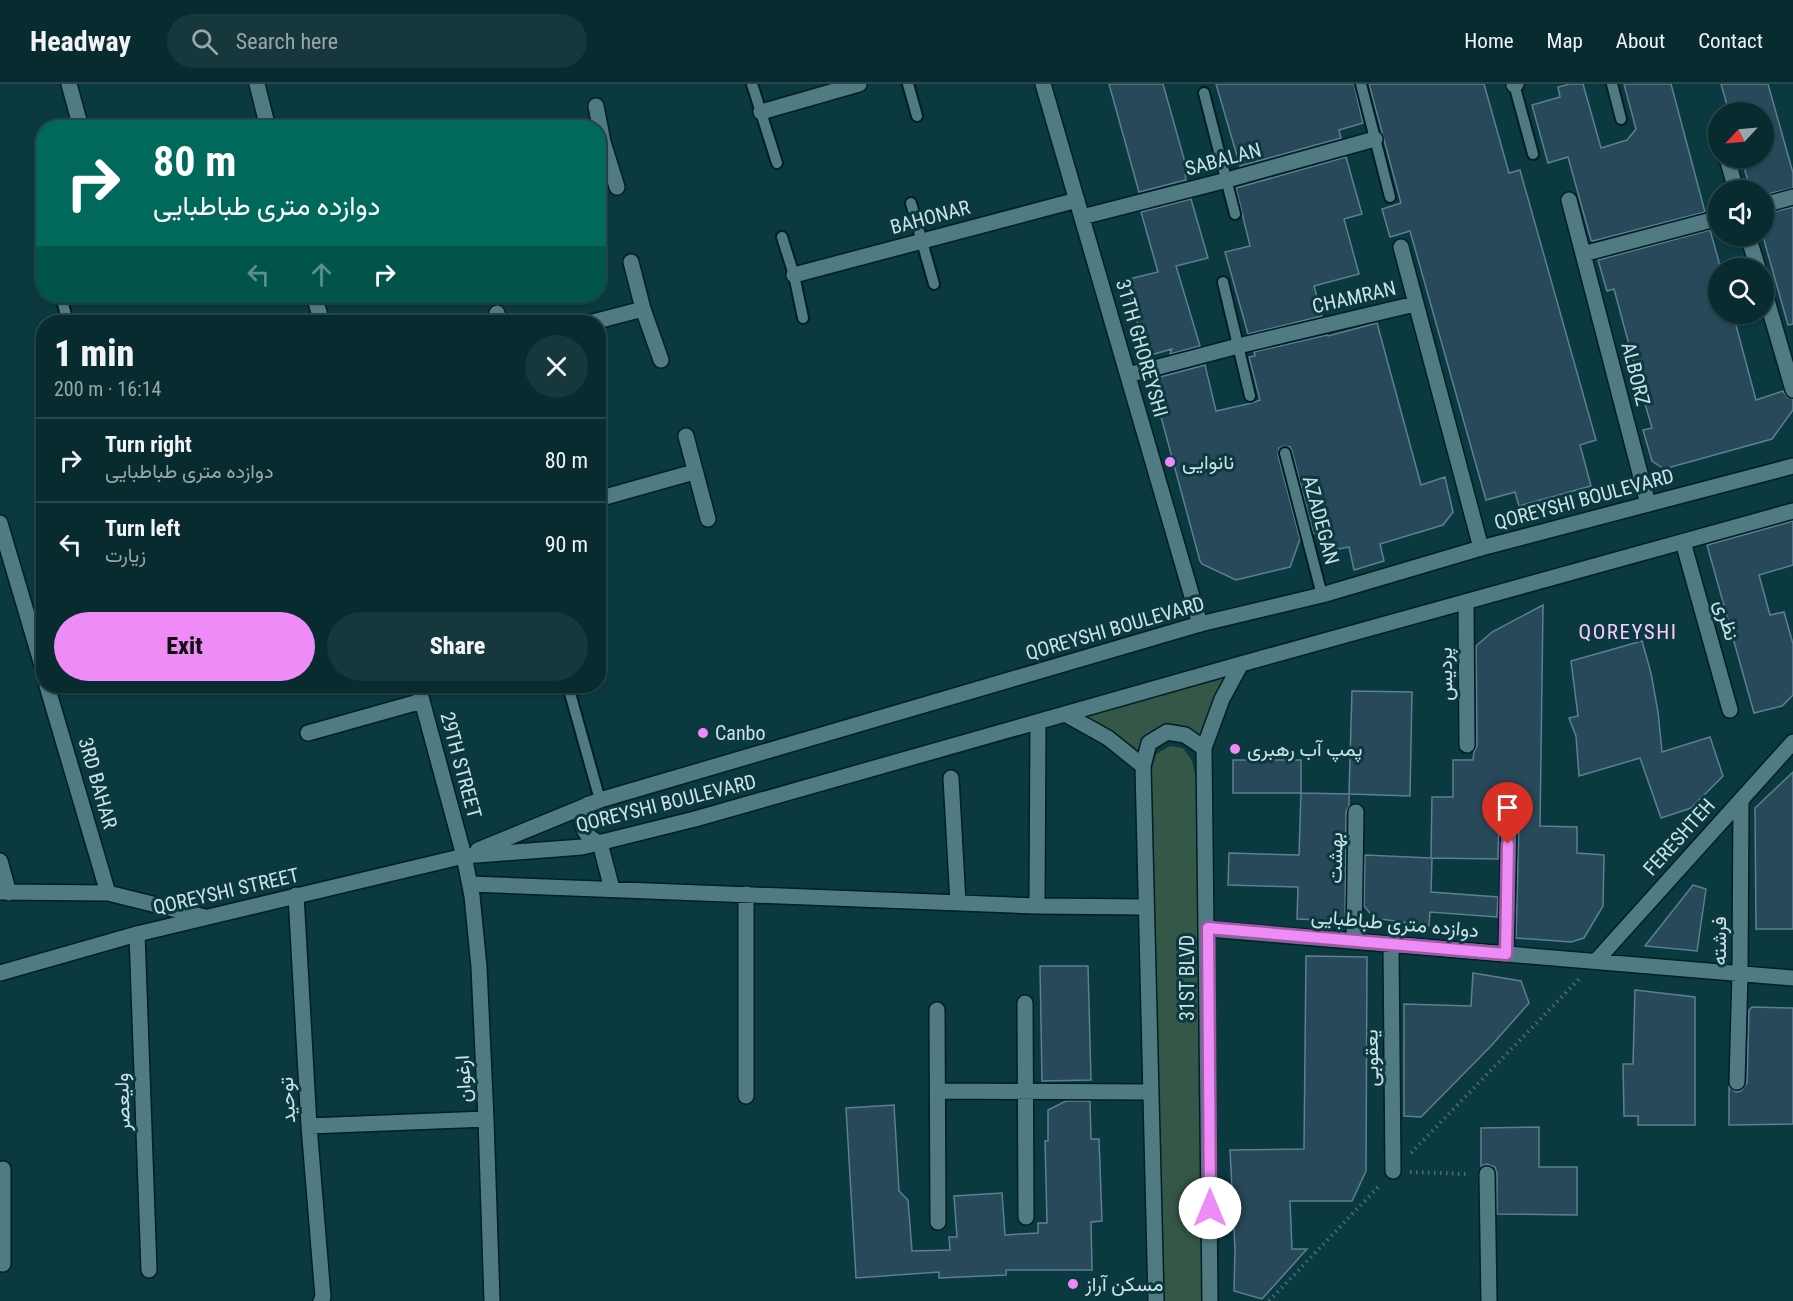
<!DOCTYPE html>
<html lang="en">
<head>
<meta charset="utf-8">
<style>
  :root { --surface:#082b30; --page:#16373c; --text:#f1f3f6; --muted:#98a7ab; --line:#29474c; --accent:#ef8bf7 }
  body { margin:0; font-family:"Roboto Condensed",Vazirmatn,sans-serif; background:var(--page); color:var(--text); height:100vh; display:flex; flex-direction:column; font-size:22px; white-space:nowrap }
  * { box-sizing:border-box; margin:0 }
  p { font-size:20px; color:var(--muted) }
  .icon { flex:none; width:33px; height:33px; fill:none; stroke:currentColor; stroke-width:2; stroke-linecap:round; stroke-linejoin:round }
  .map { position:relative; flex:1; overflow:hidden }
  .side { position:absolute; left:36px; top:231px; width:570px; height:378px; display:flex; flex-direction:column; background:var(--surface); border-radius:24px; box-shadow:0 2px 4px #0004,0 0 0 2px var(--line) }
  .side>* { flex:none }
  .top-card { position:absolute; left:36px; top:36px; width:570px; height:183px; border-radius:24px; box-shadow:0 2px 4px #0004,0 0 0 2px var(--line); background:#00695c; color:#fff; overflow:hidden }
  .needle { width:39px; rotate:244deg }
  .tools { position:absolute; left:1708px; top:18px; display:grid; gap:12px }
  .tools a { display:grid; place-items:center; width:66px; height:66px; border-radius:50%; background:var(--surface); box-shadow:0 2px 4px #0004,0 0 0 2px var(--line); font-size:30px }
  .pin { position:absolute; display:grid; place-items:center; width:51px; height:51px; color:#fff; margin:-62px -26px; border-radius:50% 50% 50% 0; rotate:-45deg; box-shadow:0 0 6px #0007 }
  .pin .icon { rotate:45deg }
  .me { position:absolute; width:66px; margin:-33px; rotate:0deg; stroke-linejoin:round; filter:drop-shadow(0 0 4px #0008) }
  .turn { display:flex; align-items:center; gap:21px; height:126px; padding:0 18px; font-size:27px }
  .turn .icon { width:78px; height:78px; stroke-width:2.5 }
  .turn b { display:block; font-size:42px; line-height:51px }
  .lanes { display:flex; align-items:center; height:57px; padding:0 18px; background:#0003; justify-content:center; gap:30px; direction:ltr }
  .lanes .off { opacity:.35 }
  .round { display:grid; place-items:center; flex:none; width:63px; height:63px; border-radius:32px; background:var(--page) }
  .head { display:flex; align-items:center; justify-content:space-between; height:102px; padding:0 18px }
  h1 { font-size:36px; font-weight:800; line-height:45px }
  .cta { display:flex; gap:12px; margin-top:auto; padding:12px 18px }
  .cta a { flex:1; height:69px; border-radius:36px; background:var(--accent); color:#111; font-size:24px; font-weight:800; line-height:69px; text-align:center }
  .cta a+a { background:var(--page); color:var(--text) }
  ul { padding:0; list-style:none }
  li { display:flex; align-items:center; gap:18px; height:84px; padding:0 18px; border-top:2px solid var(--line) }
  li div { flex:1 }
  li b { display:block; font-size:22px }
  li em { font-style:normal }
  header { display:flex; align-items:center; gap:36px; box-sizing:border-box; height:84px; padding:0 30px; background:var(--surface); border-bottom:2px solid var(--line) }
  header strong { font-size:28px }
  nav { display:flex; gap:33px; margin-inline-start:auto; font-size:21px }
  .search { width:420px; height:54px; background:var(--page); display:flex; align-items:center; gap:15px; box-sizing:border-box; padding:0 21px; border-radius:33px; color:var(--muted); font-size:22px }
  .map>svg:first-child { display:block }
  .green { fill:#355748 }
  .building { fill:#28495a; stroke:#5d7f92; stroke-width:1.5 }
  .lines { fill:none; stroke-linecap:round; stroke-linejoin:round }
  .lane-casing { stroke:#001f24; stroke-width:14 }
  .street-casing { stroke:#001f24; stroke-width:18 }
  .secondary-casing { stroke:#001f24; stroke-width:18 }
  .path { stroke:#486e74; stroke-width:4; stroke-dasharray:1.5 4.5; stroke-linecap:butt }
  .lane { stroke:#507b82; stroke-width:10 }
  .street { stroke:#507b82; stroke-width:15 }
  .secondary { stroke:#507b82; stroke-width:15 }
  .route-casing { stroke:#9b5aa1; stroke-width:15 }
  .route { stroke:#ef8bf7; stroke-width:10 }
  .poi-dot { fill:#ef8bf7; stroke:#0b3940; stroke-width:2 }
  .labels { text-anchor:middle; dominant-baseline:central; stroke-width:6; stroke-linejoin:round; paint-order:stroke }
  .street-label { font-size:20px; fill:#cce2e6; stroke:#0b3940 }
  .poi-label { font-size:20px; fill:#cce2e6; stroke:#0b3940; text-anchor:start }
  .neighbourhood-label { font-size:21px; letter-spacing:1.5px; fill:#f7cbfa; stroke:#0b3940 }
</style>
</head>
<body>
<header>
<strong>Headway</strong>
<div class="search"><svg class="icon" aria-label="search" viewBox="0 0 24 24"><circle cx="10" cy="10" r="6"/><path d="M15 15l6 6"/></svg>Search here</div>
<nav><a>Home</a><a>Map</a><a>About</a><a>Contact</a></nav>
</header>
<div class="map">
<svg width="1793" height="1217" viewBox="0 0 1793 1217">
  <rect width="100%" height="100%" fill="#0b3940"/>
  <path class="green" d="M1228 591 1201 653 1171 641 1152 646 1139 670 1083 632Z
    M1170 662 1183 664 1192 677 1196 695 1203 1217H1161L1150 692 1156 670Z"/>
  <path class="building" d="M1109 0H1163L1188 89 1185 90 1186 96 1139 108Z
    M1216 0H1354L1363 39 1339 46 1341 54 1240 82Z
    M1369 0H1484L1509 89 1520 86 1596 356 1580 361 1591 402 1519 422 1515 408 1486 416 1410 147 1390 153 1382 125 1401 119Z
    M1570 0H1583L1601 64 1627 56 1636 45 1624 0H1671L1705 128 1593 157 1591 156 1568 73 1548 79 1532 21 1560 13 1558 3Z
    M1721 0H1768L1793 89V104L1764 111V106H1751L1741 74H1764V28H1729Z
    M1346 73 1362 130 1344 135 1359 190 1314 202 1322 232 1248 250 1225 168 1250 162 1236 104Z
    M1191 115 1208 174 1176 182 1200 262 1170 270 1172 265 1147 272 1125 196 1158 188 1141 128Z
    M1793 123V240L1788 241 1764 156V130Z
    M1710 146 1719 178V230H1733L1756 316 1783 307 1787 313 1793 315V326L1772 355 1664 385 1652 377 1643 346 1652 344 1644 316 1614 205 1607 207 1598 176Z
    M1377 239 1421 401 1445 393 1453 428 1443 441 1380 460 1384 477 1354 486 1349 463 1334 466 1313 448 1292 367 1290 363 1284 362 1279 364 1278 371 1300 455 1290 483 1236 496 1202 480 1200 477 1154 307 1160 293 1205 281 1216 327 1252 319 1260 316 1249 273 1255 272 1254 268 1327 251 1328 252Z
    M1793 437V481L1759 491 1770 531 1784 528 1793 560V611L1782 622 1754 629 1707 461Z
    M1543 521 1540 742 1577 743V769L1604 771 1603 822 1584 854 1571 858 1516 854 1519 739 1515 731 1509 729 1501 733 1499 738 1498 775 1432 774 1431 808 1498 813 1497 833 1430 828 1429 842 1374 834 1364 822 1365 771 1431 774 1432 713H1453V676H1473L1474 668 1477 661 1476 562 1492 548Z
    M1642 557 1651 589 1658 628 1662 668 1710 653 1723 692 1691 724 1661 734 1640 674 1579 692 1576 652 1569 634 1578 632 1571 577Z
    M1352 607 1412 608 1410 712 1349 710Z
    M1233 676H1301V709H1233Z
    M1793 688V845H1756L1755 724Z
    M1301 709 1349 710V722L1346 728 1345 837 1297 835 1298 803 1228 801 1229 769 1299 771Z
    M1693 801 1706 805 1697 867 1645 862Z
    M1306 872 1367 873 1366 1087 1352 1117H1290L1292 1165H1307L1262 1215 1234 1207 1235 1166 1230 1066 1304 1065Z
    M1040 882H1088L1091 996 1042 997Z
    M1473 889 1521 897 1529 919 1491 962 1421 1033 1404 1032V920L1471 922Z
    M1635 906 1695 913V1041H1638V1032H1624L1623 980H1633Z
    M1752 923 1793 924V1040L1729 1041V1003L1736 1008 1741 1007 1747 999 1749 926Z
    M1066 1017H1090L1091 1055H1099L1102 1137 1091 1138 1092 1186H1006V1191L939 1194V1188L856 1194 846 1024 894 1021 899 1107 908 1116 912 1167 950 1166 949 1153H957L954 1112 1002 1109 1005 1151 1038 1149V1139H1047L1045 1057H1048V1026Z
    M1539 1043V1083H1577V1131L1497 1130V1089L1495 1083 1487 1080 1481 1082V1044Z"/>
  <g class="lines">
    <defs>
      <path id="lane" d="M752 0 777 79
        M908 0 917 32
        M1361 0 1390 113
        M1514 0 1533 70
        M1612 0 1621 35
        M1204 9 1235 130
        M911 119 934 200
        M782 153 794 191 803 234
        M1223 198 1250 312
        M61 213 68 238
        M1285 369 1322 511
        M568 602 600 716"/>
      <path id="street" d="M69 0 81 44
        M257 0 268 44
        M1043 0 1200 540
        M1514 1 1516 0
        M596 22 603 58 617 103
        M761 28 859 0
        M1727 74 1736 106
        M1569 116 1648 420
        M1764 121 1793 113
        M1082 133 1227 96 1375 55
        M1748 152 1758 184
        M1401 163 1481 464
        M1583 170 1719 134
        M631 178 643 225 661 276
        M794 191 1077 116
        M1764 206 1793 306
        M314 212 322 238
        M497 229 500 238
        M593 238 643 225
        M1128 291 1238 262 1415 220
        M686 352 708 435
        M598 415 694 388
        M0 439 44 588
        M1683 458 1730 626
        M1466 518 1467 661
        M47 602 108 809
        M418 602 464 772 472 812 479 883 486 1035 492 1217
        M308 649 422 617
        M951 694 958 819
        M600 759 612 805
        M0 777 9 809
        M470 800 1037 822 1146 823
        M0 808 108 809 205 833
        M296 811 309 1042 323 1213 321 1217
        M1037 822 1038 638
        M1208 845 1793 894
        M137 850 149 1186
        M1354 857 1356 728
        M1391 860 1393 1087
        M1506 870 1509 739
        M1596 877 1793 658
        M1025 919 1026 1133
        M937 926 938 1138
        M1737 998 1740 889 1741 716
        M938 1007 1150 1008
        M746 1012V810
        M309 1042 486 1035
        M1487 1090 1489 1217
        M3 1180V1085"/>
      <path id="secondary" d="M1065 630 1108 654 1143 682 1156 1217
        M1143 682 1149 659 1167 648 1185 651 1204 664
        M588 720C577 736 582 752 600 759
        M478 766 600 716 1200 540 1322 511 1481 464 1793 382
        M0 889 137 850 464 772 582 763 695 735 1241 580 1793 427
        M1210 1217 1204 664 1222 615 1241 580"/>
    </defs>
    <use href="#lane" class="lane-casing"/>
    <use href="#street" class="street-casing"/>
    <use href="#secondary" class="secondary-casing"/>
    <path class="path" d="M1411 1069 1579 895
      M1410 1088 1468 1090
      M1269 1217 1381 1100"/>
    <use href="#lane" class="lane"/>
    <use href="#street" class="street"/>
    <use href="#secondary" class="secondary"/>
  </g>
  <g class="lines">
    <defs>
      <path id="route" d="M1210 1124 1208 844 1506 870 1508 760"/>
    </defs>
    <use href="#route" class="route-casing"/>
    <use href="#route" class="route"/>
  </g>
  <g class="poi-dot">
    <circle cx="1170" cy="378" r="6"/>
    <circle cx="703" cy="649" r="6"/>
    <circle cx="1235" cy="665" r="6"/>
    <circle cx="1073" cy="1200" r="6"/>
  </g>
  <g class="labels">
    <g class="street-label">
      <text transform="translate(1223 75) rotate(-15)">SABALAN</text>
      <text transform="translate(930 133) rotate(-15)">BAHONAR</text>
      <text transform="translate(1354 213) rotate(-13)">CHAMRAN</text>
      <text transform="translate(1142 264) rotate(74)">31TH GHOREYSHI</text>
      <text transform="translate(1636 290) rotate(76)">ALBORZ</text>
      <text transform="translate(1584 415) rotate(-15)">QOREYSHI BOULEVARD</text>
      <text transform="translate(1321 436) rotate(75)">AZADEGAN</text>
      <text transform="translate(1727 536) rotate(74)">نظری</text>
      <text transform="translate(1115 544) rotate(-16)">QOREYSHI BOULEVARD</text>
      <text transform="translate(1445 590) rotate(-91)">پردیس</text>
      <text transform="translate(461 681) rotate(75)">29TH STREET</text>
      <text transform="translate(98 699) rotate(74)">3RD BAHAR</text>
      <text transform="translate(666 719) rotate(-14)">QOREYSHI BOULEVARD</text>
      <text transform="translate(1679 753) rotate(-48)">FERESHTEH</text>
      <text transform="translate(1335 774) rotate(-89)">بهشت</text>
      <text transform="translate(226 807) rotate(-13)">QOREYSHI STREET</text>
      <text transform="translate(1395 839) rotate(5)">دوازده متری طباطبایی</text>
      <text transform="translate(1719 857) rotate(-90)">فرشته</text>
      <text transform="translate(1187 894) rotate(-90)">31ST BLVD</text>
      <text transform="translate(1371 974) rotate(-91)">یعقوبی</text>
      <text transform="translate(463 995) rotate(-93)">ارغوان</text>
      <text transform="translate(287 1016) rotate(-93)">توحید</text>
      <text transform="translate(122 1018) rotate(-92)">ولیعصر</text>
    </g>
    <g class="poi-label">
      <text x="1182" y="378">نانوایی</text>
      <text x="715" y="649">Canbo</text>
      <text x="1247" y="665">پمپ آب رهبری</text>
      <text x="1085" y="1200">مسکن آراز</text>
    </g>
    <g class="neighbourhood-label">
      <text x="1628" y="548">QOREYSHI</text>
    </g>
  </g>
</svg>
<div class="tools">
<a><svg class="needle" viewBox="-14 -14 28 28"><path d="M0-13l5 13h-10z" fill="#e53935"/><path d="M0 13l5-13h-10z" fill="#98a7ab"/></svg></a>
<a><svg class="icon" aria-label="sound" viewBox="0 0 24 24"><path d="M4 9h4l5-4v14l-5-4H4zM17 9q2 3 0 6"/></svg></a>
<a><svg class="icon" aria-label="search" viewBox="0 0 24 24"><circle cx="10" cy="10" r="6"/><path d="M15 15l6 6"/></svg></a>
</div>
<div class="pin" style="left:1508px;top:760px;background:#d93025"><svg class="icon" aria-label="arrive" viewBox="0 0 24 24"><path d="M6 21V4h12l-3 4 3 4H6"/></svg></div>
<svg class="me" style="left:1210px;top:1124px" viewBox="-20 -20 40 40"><circle r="19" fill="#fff"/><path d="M0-13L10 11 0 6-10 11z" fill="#ef8bf7"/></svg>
<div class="top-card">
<div class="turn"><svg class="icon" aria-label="right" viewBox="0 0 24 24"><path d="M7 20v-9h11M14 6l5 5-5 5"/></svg><div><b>80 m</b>دوازده متری طباطبایی</div></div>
<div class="lanes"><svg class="icon off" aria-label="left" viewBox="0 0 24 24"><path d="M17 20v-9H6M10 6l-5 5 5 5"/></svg><svg class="icon off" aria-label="ahead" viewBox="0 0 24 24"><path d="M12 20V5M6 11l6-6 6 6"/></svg><svg class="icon" aria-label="right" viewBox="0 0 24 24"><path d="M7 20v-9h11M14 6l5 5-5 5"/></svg></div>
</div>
<section class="side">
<div class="head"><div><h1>1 min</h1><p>200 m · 16:14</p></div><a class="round"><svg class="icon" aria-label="close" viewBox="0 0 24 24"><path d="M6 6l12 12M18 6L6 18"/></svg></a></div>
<ul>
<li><svg class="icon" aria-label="right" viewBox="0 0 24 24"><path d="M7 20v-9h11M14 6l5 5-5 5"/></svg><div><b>Turn right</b><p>دوازده متری طباطبایی</p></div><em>80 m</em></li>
<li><svg class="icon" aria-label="left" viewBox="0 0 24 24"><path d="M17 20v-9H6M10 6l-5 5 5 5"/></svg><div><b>Turn left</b><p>زیارت</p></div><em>90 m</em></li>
</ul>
<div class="cta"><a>Exit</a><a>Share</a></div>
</section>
</div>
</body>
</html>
